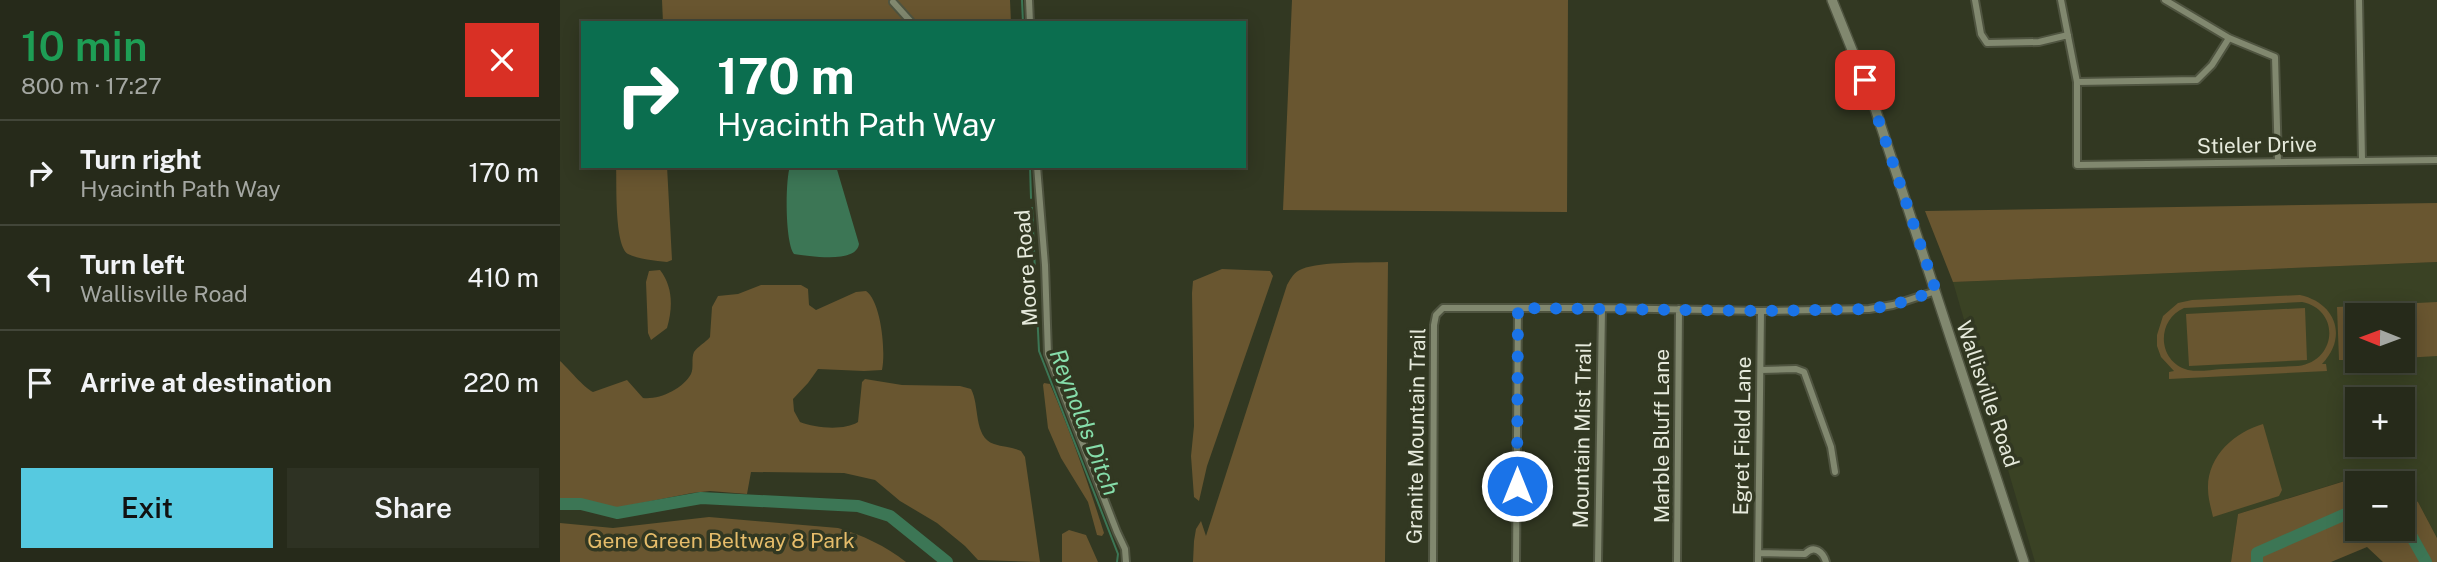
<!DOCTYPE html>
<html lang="en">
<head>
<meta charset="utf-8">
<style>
  :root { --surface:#262a1a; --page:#2e3223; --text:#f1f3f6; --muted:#a4a7a2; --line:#424639; --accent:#56c9e0 }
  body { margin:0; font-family:"Public Sans",sans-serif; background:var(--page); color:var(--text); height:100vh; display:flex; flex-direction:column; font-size:26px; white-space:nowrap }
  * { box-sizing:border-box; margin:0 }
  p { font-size:23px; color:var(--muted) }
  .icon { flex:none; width:38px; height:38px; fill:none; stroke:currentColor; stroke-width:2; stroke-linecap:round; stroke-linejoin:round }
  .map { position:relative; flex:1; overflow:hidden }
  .panel { display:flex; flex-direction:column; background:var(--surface); width:560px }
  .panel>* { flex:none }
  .hud { position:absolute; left:21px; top:21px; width:665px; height:147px; border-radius:0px; box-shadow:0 4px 18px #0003,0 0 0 2px var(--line); background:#0b6e4f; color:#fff; overflow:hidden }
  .needle { width:46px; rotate:271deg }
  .fabs { position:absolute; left:1785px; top:303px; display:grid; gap:14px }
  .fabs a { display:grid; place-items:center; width:70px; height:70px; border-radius:0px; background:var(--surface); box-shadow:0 4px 18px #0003,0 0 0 2px var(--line); font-size:35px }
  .pin { position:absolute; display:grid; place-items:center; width:60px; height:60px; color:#fff; margin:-30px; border-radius:14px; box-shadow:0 4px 10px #0006 }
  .me { position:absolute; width:77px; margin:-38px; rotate:0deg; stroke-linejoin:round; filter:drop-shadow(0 0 5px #0008) }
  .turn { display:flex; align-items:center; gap:24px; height:147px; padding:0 21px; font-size:32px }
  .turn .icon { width:91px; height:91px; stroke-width:2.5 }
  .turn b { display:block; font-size:49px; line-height:60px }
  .round { display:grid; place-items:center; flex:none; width:74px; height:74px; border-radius:0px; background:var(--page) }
  .headline { display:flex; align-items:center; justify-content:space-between; height:119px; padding:0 21px }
  h1 { font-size:42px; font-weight:600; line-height:52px; color:#1e9e55 }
  .cta { display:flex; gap:14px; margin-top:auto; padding:14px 21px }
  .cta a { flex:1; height:80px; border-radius:0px; background:var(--accent); color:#111; font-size:28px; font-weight:600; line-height:80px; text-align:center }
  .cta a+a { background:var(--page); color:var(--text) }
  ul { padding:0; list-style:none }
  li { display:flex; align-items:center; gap:21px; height:105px; padding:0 21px; border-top:2px solid var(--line) }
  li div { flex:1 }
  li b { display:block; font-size:26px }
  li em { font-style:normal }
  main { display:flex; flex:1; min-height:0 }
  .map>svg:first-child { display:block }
  .built { fill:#3a4224; fill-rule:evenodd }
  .green { fill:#695630; fill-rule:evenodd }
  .water { fill:#3c7655 }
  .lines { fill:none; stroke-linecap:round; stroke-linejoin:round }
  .stream { stroke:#3c7655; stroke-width:2 }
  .river { stroke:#3c7655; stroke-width:12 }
  .street-casing { stroke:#4f5440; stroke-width:10 }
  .secondary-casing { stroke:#4f5440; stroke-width:12 }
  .street { stroke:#81886f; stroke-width:6 }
  .secondary { stroke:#81886f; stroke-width:9 }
  .route { stroke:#1a73e8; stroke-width:12; stroke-dasharray:0 21.6 }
  .labels { text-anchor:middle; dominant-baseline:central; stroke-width:7; stroke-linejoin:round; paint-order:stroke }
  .street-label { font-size:21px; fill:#e6eadc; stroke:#323822 }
  .park-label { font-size:21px; fill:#e5bc6a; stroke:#323822 }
  .water-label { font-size:23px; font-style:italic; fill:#86ddaa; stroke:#323822 }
</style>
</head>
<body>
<main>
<section class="panel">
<div class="headline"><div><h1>10 min</h1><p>800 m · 17:27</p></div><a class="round" style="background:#d93025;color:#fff"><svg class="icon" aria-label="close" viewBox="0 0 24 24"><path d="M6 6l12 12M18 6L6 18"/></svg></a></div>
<ul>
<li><svg class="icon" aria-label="right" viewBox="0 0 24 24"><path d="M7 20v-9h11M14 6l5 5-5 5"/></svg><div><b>Turn right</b><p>Hyacinth Path Way</p></div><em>170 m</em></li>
<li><svg class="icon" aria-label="left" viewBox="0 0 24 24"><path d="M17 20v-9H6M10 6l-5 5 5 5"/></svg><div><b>Turn left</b><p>Wallisville Road</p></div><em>410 m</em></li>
<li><svg class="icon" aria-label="arrive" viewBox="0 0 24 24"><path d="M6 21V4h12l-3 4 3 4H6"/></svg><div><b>Arrive at destination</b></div><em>220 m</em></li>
</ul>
<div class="cta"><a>Exit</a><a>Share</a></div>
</section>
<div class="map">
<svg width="1877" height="562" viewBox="0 0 1877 562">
  <rect width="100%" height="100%" fill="#323822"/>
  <path class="built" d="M1877 262V538L1858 502 1843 492V483H1830L1813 472 1678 514 1671 562H1475L1393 282ZM1797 315H1843V360H1797ZM1797 399H1843V444H1797Z"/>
  <path class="green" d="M102 0H450L451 23H103Z
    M732 0H1008L1007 212 723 210Z
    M56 166H107L112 260 107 262C96 261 78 259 68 254 54 245 57 183 56 166Z
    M1877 203V262L1393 282 1365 211Z
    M828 262 825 562H633L634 541 636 529 641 521 646 536 727 285C731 278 734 272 742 269 762 261 806 263 828 262Z
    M662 269 710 271 713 276 647 466 639 501 634 497 631 456 634 426 632 293 633 281Z
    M100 270C113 287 113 307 107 328L91 340 88 333 86 282 89 271Z
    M201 285H241L248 289 249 305 256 310 296 292 306 291C321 301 326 351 322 370L304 371 258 369 248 383 233 399 234 411 240 422C255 428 284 431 298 422L302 382 305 379 342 385 400 386 411 389C420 405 413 437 434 444 443 447 452 447 461 451L465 457 480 562 418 560 405 546 377 523 340 501 315 480 284 473 191 472 187 494 150 491 132 493 56 508 16 501H0V361C9 369 23 387 33 392L67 380 83 398C99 400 123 389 131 374 134 368 131 358 134 352 137 347 146 342 150 337L152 307 158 296 178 294Z
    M1740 295C1776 303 1788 337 1762 364H1766L1767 371 1609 379V372L1614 371 1601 357 1597 346V335L1603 316 1618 303 1632 300ZM1742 302C1781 310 1777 361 1738 366 1712 367 1687 368 1661 369 1651 370 1639 372 1628 370 1597 362 1596 320 1624 308Z
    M1877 302V356L1843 358V315H1797V360H1779L1777 307Z
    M1745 308 1747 360 1629 366 1626 314Z
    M484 383 490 384C511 433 528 482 544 533L542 536 537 535 528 502 501 458 488 428 483 385Z
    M1703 424 1722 490 1719 496 1653 517C1651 508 1648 498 1648 489 1647 456 1675 432 1703 424Z
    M1814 472 1830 483H1797V528H1843V492L1858 502 1877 538V562H1823L1807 547 1771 562H1671L1678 514Z
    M149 517 278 528C302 535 326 546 346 562H0V523L53 528Z
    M509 530 526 535 538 562H502V534Z"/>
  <path class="water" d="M230 166H276L299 244C296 264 250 256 234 254 225 242 225 182 230 166Z"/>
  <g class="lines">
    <path class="stream" d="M462 0 463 23
      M470 166 471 198
      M472 208 475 271
      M476 291 479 351 558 554 557 562"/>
    <path class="river" d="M0 504H21L57 513 141 498 298 506 330 516 387 562
      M1843 521 1866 562
      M1697 562V553L1797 509"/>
    <defs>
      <path id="street" d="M469 0 470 23
        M1415 0 1421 34 1427 43 1479 42 1508 35
        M1501 0 1517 82V165L1877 160
        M1605 0 1669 38 1715 57 1718 162
        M1799 0 1802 160
        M333 2 352 23
        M1517 82 1637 80 1652 65 1669 38
        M477 166 485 265 488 354 557 532 565 549 566 562
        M1201 370 1236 369 1244 372 1271 447 1275 472
        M1198 553 1245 554C1254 544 1263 552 1266 562
        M873 562 874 325 876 315 883 308H1042L1201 311 1309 309 1333 305 1376 291
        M956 562 958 308
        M1038 562 1042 308
        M1117 562 1119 309
        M1198 562 1201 311"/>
      <path id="secondary" d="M1272 0 1313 102 1464 562"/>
    </defs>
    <use href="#street" class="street-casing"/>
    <use href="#secondary" class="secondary-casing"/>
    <use href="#street" class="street"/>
    <use href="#secondary" class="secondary"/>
  </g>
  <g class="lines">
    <path class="route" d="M957 486 958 308 1201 311 1309 309 1333 305 1376 291 1305 80"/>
  </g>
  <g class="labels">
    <g class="street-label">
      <text transform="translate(1697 145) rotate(-1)">Stieler Drive</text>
      <text transform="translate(466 268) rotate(-94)">Moore Road</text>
      <text transform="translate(1428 394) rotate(71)">Wallisville Road</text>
      <text transform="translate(1022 435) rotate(-89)">Mountain Mist Trail</text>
      <text transform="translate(856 436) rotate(-89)">Granite Mountain Trail</text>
      <text transform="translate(1101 436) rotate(-90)">Marble Bluff Lane</text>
      <text transform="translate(1182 436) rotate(-89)">Egret Field Lane</text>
    </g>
    <g class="park-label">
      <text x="161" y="540">Gene Green Beltway 8 Park</text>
    </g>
    <g class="water-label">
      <text transform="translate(525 422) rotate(69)">Reynolds Ditch</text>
    </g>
  </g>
</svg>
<div class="fabs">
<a><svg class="needle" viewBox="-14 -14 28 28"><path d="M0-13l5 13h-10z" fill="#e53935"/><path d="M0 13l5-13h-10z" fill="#a4a7a2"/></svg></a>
<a>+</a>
<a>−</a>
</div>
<div class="pin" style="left:1305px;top:80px;background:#d93025"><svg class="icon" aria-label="arrive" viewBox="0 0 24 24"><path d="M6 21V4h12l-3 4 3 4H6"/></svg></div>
<svg class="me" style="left:957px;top:486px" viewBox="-20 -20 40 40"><circle r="17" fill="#1a73e8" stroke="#fff" stroke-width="3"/><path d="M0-11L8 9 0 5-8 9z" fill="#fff"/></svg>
<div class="hud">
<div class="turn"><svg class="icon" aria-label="right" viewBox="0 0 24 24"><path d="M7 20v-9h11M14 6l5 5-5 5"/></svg><div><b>170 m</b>Hyacinth Path Way</div></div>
</div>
</div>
</main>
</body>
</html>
